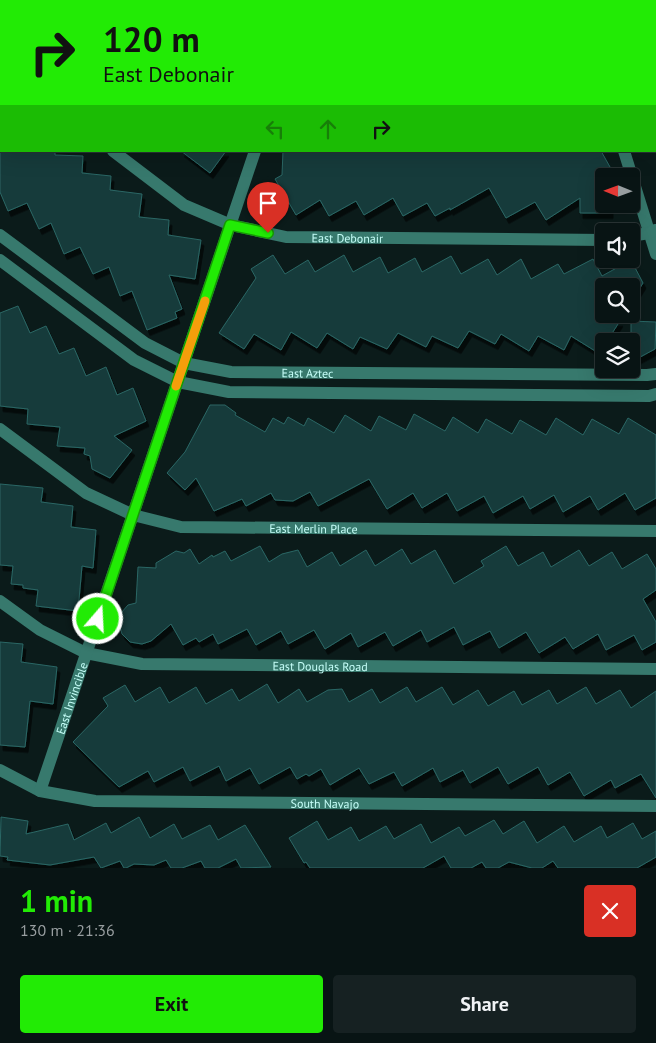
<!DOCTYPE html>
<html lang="en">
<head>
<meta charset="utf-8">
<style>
  :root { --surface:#081414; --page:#162122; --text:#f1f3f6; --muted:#989ea0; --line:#293334; --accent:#22eb05 }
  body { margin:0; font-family:"PT Sans",sans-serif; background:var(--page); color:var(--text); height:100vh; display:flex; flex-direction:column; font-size:19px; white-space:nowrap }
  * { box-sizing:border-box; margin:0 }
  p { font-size:16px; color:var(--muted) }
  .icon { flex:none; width:28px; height:28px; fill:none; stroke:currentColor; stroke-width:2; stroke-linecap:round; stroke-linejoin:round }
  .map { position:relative; height:868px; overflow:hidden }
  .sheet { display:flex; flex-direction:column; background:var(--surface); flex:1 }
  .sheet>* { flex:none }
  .banner { position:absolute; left:0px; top:0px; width:656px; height:152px; box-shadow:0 5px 20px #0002,0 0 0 1px var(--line); background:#22eb05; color:#111; overflow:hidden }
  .needle { width:32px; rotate:271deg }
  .controls { position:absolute; left:595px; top:168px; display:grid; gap:10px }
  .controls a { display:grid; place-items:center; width:45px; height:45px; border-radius:5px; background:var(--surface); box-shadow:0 5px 20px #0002,0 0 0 1px var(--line); font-size:25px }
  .pin { position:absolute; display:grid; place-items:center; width:42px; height:42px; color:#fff; margin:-51px -21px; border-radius:50% 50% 50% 0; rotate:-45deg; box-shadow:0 0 5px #0007 }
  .pin .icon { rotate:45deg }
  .me { position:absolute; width:55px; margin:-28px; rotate:19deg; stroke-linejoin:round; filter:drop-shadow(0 0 4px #0008) }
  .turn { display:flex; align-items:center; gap:18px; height:105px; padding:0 20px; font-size:22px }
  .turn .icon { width:65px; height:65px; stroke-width:2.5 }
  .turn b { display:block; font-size:35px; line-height:42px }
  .lanes { display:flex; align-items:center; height:48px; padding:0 20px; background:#0003; justify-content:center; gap:25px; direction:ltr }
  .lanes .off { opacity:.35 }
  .round { display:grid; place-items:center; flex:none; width:52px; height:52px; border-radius:5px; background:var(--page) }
  .overview { display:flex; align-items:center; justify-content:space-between; height:85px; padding:0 20px }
  h1 { font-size:30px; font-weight:600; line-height:38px; color:var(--accent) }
  .button { display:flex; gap:10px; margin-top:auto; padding:10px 20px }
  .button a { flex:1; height:58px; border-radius:5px; background:var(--accent); color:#111; font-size:20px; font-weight:600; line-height:58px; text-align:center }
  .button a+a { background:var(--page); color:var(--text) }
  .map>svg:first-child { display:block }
  .building { fill:#183b3b; stroke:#2a6765; filter:url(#shadow) }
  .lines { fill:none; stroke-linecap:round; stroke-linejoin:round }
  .minor { stroke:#37796d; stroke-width:12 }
  .route-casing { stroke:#169903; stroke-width:12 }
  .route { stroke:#22eb05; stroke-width:9 }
  .slow { stroke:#f59e0b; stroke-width:9 }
  .labels { text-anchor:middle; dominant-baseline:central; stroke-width:5; stroke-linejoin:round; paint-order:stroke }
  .street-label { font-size:12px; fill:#c6fef8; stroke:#0b1b1a }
</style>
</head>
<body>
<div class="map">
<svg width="656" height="868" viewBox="0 0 656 868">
  <defs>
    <filter id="shadow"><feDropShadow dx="3" dy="5.5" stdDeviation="0" flood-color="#0009"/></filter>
  </defs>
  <rect width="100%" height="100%" fill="#0b1b1a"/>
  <path class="building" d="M0 151H55V155L83 156 82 173 111 176 110 190 142 194 139 217 169 220 168 235 201 240 195 279 169 275 182 309 175 312 177 318 147 330 132 291 120 296 109 267 93 274 80 247 64 254 51 223 39 229 27 203 8 211 0 192Z
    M181 151H226L210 173Z
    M283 151H601L610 167V176H604V204H610V213H580V198L546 220 535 202 506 218 489 188 450 210V208L435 216 427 203 403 216 393 198 364 215 356 201 329 216 320 200 296 215 275 179 282 175Z
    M273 255 285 274 308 260 315 272 344 255 353 272 380 257 388 273 415 258 422 272 451 256 461 274 488 259 497 275 521 259 531 279 558 264 564 274 593 259 602 276 631 260 643 283 631 302V286H604V314H620L607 321H620L607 341H604V347L600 354 571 336 564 350 538 336 529 351 501 334 495 344 469 331 458 348 432 336 426 347 398 333 387 349 360 337 353 349 327 333 317 348 291 332 281 350 254 334 244 349 219 333 256 278 251 269Z
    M18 306 30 333 46 326 59 354 74 348 86 376 106 367 117 395 133 388 146 421 114 436 132 450 110 478 92 469 90 456 84 454 85 448 57 446 60 427 27 424 28 409 0 406V313Z
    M631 321 656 322 655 349 631 362Z
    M210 405H225L236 413 235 415 265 432 273 418 284 424 288 417 304 426 308 418 334 433 345 415 371 431 379 416 406 430 414 414 445 431 453 417 478 433 486 419 512 434 520 420 546 435 556 418 583 435 592 419 619 434 628 418 656 435V498L635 510 625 493 598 510 590 496 563 512 554 495 530 509 523 496 493 513 484 496 457 511 447 493 422 508 413 493 387 509 369 479 318 506 310 492 293 501 275 500 271 493 246 506 242 499 214 511 196 478 185 490 167 473 185 452Z
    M0 484 43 488 41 502 73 506 71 527 96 530 93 568 82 566 78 611 36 606 38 590 23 588V585L11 584 13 566 0 565Z
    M260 546 269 562 282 554 298 550 307 567 332 552 340 566 366 550 375 566 402 549 411 564 435 550 454 584 484 566 481 561 506 546 518 566 543 552 551 567 579 550 589 566 612 552 622 569 647 554 656 569V590L643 599 656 622V642L642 650 634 635 606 650 598 634 573 649 565 637 539 653 526 632 499 648 490 631 463 645 454 627 427 642 421 630 393 646 385 632 358 647 351 633 325 649 314 630 288 644 281 631 256 645 247 629 218 644 213 634 199 642 196 638 183 645 171 624 151 641 142 644 130 642 122 634 119 623 121 613 128 605 136 603 138 567 156 568V563L176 551 184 553 190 549 199 564 212 555 213 557 225 551 231 561Z
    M0 642 23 644 21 662 57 667 53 704 30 701 25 747 0 745Z
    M267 684 278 703 299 689 307 702 328 690 342 689 349 702 372 689 380 703 407 687 416 702 442 687 453 705 478 690 488 706 514 691 522 705 549 690 557 704 586 687 596 704 620 690 631 708 656 691V798L641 774 615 788 611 780 584 796 570 772 548 785 538 767 508 784 498 767 470 783 463 770 440 782 433 768 402 786 394 772 369 784 359 768 330 785 321 769 309 776 306 774 297 779 290 767 259 784 250 768 226 781 219 766 190 781 183 767 154 782 148 771 119 787 73 742 108 706 103 698 125 685 135 702 160 687 169 703 196 687 206 704 232 689 239 701Z
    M1 817 28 821 26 834 68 824 74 840 106 823 111 833 139 817 150 838 174 824 182 839 210 825 218 840 245 825 271 867 241 868 236 859 218 868H205L201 861 182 868H171L166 860 154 865 134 864 126 868H124L120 861 101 868 94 857 50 865 7 860 8 857 0 856Z
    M494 820 503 834 524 821 537 843 564 826 574 842 601 826 607 838 633 823 642 839 656 831V857L637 868H558L553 861 542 868H532L509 862 498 868H486L482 862 471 868H451L444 856 423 868H310L306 862 304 863 289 838 317 821 328 840 351 827 359 841 386 826 394 839 421 824 431 843 459 827 465 836Z"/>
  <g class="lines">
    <g class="minor">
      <path d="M143 0 144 1"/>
      <path d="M577 0V1"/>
      <path d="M306 1V0"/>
      <path d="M0 66 1 67"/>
      <path d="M655 69 656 68"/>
      <path id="s1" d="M113 151 184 205 231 225 286 237 604 240"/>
      <path d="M624 151 656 254"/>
      <path id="s2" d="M0 235 145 343 184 363 231 372 647 375 656 374"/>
      <path d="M631 236 649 233 655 230"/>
      <path d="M0 260 134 360 178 382 229 392 649 396 656 394"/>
      <path id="s3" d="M0 429 86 493 133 515 181 527 656 531"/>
      <path id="s4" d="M0 601 40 630 86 653 142 664 656 669"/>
      <path id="s5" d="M0 770 40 791 95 801 656 806"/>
      <path id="s6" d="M40 791 255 151"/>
    </g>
  </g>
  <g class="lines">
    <defs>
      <path id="route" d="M98 619 230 225 268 233"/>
    </defs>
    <use href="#route" class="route-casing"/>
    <use href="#route" class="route"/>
    <path class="slow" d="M176 386 205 301"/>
  </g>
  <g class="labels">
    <g class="street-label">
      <text stroke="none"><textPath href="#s1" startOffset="258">East Debonair</textPath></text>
      <text stroke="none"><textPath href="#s2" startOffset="349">East Aztec</textPath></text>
      <text stroke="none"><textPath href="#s3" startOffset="341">East Merlin Place</textPath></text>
      <text stroke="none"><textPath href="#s4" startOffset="336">East Douglas Road</textPath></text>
      <text stroke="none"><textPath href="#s6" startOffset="98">East Invincible</textPath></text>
      <text stroke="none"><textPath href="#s5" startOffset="331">South Navajo</textPath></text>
    </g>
  </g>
</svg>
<div class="controls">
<a><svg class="needle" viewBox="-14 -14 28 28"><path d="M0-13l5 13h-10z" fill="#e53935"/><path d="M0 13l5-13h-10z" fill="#989ea0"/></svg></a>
<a><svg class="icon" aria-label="sound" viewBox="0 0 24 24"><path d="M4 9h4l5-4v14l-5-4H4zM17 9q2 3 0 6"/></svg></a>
<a><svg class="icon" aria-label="search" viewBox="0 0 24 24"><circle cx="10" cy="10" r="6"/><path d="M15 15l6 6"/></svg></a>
<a><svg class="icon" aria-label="layers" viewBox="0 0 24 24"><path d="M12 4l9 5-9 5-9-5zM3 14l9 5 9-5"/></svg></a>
</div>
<div class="pin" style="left:268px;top:233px;background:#d93025"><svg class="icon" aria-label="arrive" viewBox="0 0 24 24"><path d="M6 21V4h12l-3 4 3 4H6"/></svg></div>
<svg class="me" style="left:98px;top:619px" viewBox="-20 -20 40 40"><circle r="17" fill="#22eb05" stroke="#fff" stroke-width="3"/><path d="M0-11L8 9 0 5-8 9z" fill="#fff"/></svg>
<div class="banner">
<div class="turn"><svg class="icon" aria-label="right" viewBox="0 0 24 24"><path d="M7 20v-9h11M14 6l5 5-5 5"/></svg><div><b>120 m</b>East Debonair</div></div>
<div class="lanes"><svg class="icon off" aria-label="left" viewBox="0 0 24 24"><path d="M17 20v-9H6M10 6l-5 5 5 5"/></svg><svg class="icon off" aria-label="ahead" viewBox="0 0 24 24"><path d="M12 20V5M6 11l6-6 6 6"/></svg><svg class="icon" aria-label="right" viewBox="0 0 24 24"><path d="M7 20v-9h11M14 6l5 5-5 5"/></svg></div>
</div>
</div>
<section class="sheet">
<div class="overview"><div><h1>1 min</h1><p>130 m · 21:36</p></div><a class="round" style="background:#d93025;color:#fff"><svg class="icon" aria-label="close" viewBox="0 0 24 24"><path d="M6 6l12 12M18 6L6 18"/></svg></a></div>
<div class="button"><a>Exit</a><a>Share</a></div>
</section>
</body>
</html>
